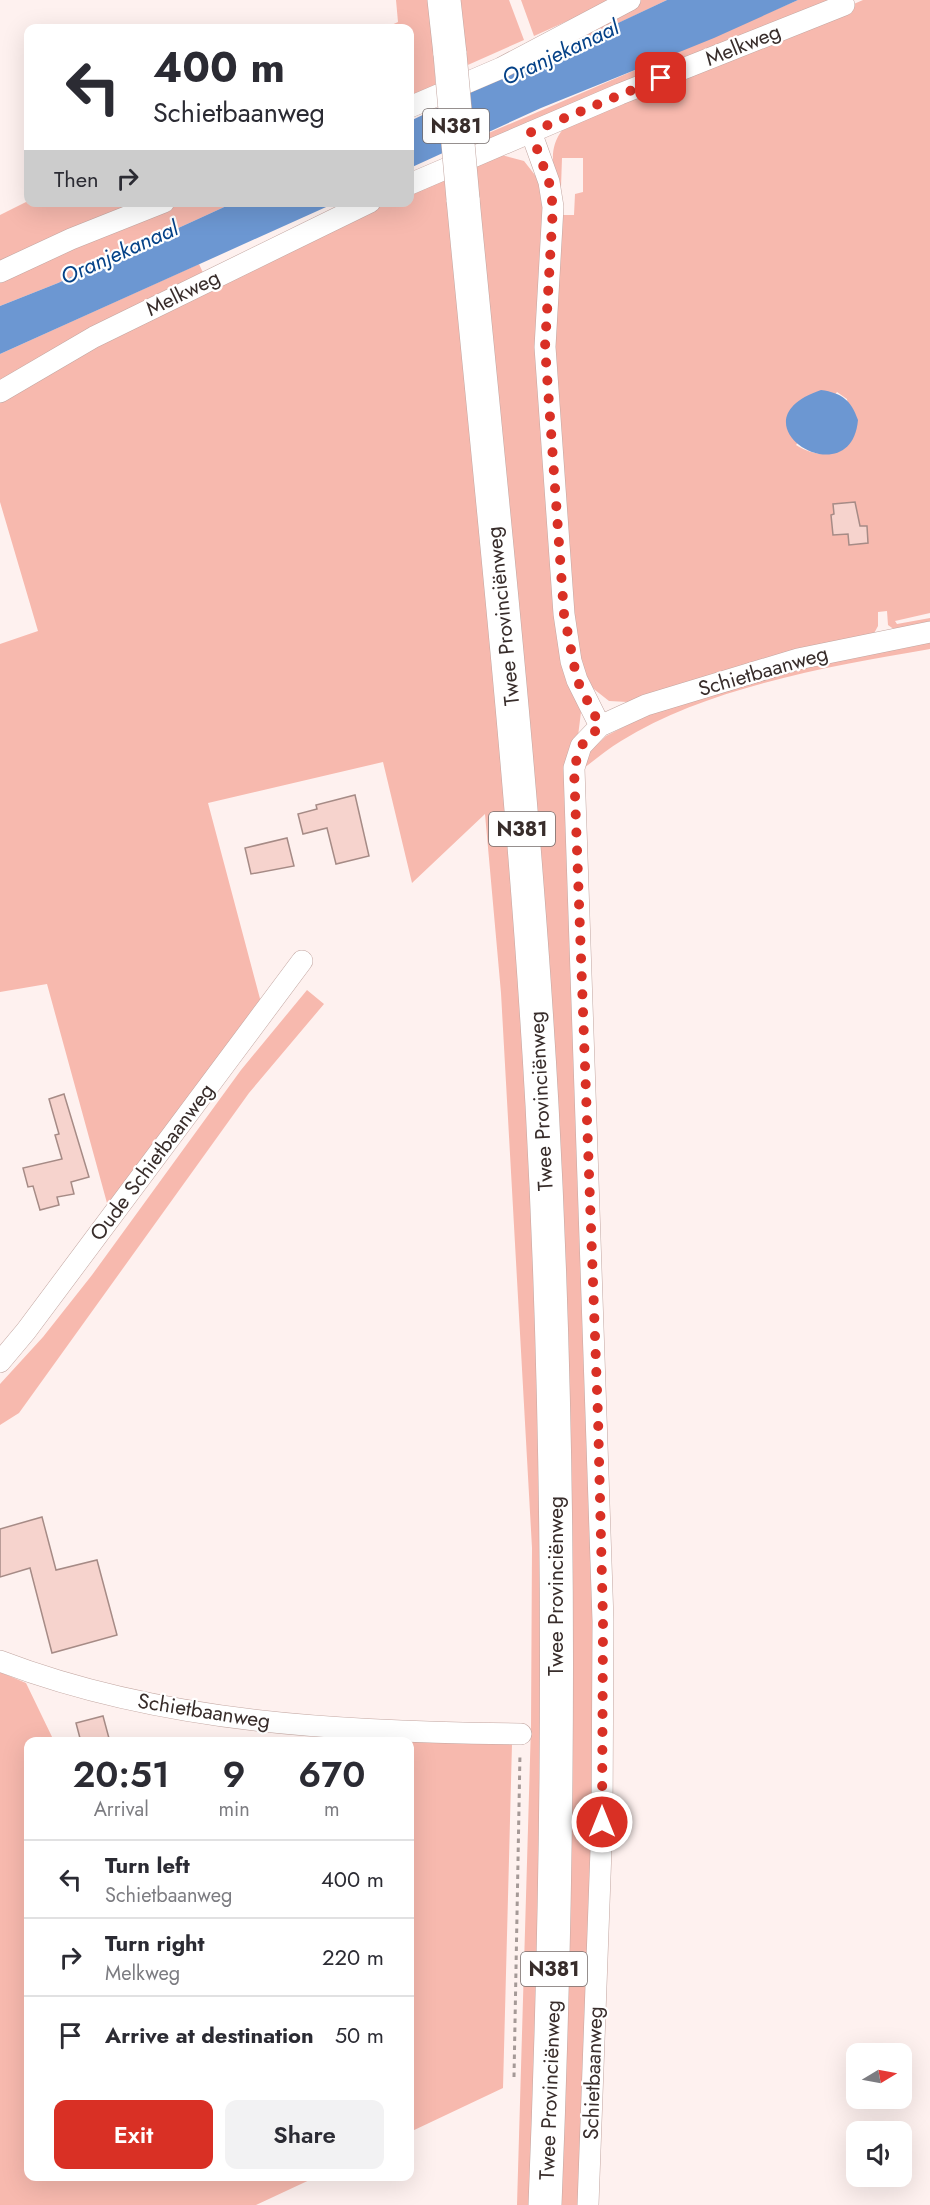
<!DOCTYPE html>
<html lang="en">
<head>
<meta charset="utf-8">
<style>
  :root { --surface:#fff; --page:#f2f2f3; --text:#2b2b33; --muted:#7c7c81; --line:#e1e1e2; --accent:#d93025 }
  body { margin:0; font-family:Jost,sans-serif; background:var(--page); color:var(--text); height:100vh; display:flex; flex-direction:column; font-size:22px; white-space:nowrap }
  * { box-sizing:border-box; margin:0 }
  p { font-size:20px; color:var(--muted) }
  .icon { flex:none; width:33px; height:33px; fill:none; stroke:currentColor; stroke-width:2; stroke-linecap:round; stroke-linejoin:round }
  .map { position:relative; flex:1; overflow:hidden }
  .sheet { position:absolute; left:24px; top:1737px; width:390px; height:444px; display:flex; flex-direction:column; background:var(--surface); border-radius:12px; box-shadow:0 6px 24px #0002 }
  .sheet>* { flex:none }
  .top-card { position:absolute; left:24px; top:24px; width:390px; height:183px; border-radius:12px; box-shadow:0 6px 24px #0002; background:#fff; color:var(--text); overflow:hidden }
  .needle { width:39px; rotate:80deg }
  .fabs { position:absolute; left:846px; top:2043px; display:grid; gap:12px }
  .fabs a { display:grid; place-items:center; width:66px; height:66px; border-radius:12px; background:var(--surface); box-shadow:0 6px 24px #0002; font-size:30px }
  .pin { position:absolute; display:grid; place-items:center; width:51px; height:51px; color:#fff; margin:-26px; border-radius:12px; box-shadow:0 3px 9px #0006 }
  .me { position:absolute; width:66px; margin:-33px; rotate:0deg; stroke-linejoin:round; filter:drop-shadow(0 0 4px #0008) }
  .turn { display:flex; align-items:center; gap:21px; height:126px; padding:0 30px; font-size:27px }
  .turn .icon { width:78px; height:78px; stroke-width:2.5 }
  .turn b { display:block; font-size:42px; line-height:51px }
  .then { display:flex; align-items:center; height:57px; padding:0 30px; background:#0003; gap:12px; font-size:22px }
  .eta { display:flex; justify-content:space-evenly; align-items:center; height:102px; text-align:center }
  .eta b { font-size:36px; font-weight:600; line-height:42px }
  .primary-button { display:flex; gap:12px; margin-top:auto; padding:12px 30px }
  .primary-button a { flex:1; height:69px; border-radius:12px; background:var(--accent); color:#fff; font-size:24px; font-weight:600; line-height:69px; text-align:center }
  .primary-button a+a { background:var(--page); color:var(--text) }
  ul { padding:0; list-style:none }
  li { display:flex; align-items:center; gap:18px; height:78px; padding:0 30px; border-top:2px solid var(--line) }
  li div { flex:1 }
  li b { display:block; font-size:22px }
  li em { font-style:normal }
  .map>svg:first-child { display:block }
  .green { fill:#f7b9ae; fill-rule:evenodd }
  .water { fill:#6c97d2 }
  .building { fill:#f6d3cd; stroke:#a68b86; stroke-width:1.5 }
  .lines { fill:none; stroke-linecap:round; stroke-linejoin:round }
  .street-casing { stroke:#c2a6a1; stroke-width:22 }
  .primary-casing { stroke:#c2a6a1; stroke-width:34 }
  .path { stroke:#a59997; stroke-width:3; stroke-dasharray:4.5 4.5; stroke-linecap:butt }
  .street { stroke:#fff; stroke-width:21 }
  .primary { stroke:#fff; stroke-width:33 }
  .primary-bridge-casing { stroke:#c2a6a1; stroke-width:34; stroke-linecap:butt }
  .primary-bridge { stroke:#fff; stroke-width:33 }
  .route { stroke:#d93025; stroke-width:10; stroke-dasharray:0 18 }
  .labels { text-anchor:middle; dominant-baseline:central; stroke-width:4.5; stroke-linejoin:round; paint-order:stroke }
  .shield { fill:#fff; stroke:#746c6b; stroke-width:1.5 }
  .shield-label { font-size:20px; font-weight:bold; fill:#382d2b }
  .street-label { font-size:21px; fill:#382d2b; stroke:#fff }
  .water-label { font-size:22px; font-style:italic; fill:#044187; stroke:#fff }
</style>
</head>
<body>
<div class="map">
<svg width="930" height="2205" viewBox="0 0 930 2205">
  <rect width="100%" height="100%" fill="#fef1ef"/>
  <path class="green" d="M396 0H434C435 29 433 59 436 88L410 100V28H385L398 22Z
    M454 0H509L524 40 461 68Z
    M521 0H614L534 36Z
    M639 0H667L470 94 469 87Z
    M798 0H842L488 141 484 135Z
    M863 0H930V613L895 621 897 624 930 618V628L899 633 888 625 887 611 878 612V626L871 639 628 702 609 701 590 686 573 639 551 374 561 215H574L575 194 583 192V158H562L561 187 557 188C553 166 548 148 563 129ZM837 392 847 399 852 440C837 458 815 457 796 445Z
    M498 154 524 161 542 184 566 664 581 712 578 736 596 1609 584 2205H556L568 1736 474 163Z
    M445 175 524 982 547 1583 536 2205H517L531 1725 532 1548 501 993 485 814 412 883 383 762 208 803 263 1010 110 1214 47 984 0 992V644L38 631 0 502V398L67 357 302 240 386 203 410 202V192Z
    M28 201V202L147 203 0 267V215Z
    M176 203H233L58 283 0 306V278L119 224Z
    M199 264 205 277 0 386V354Z
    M930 636V649C831 666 707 687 621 741 608 749 596 759 584 768L589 752 606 736 676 700Z
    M307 990 324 1004 249 1093 19 1413 0 1425V1384L43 1337 92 1275 241 1070Z
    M0 1672 26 1683 54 1741 28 1742V2176L316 2177 256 2205H0Z
    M323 1734 512 1744 503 2088 410 2132V1742H323Z"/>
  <path class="water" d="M667 0H798L714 38 541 108 410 168V121Z
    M233 203H335L0 354V306L58 283Z
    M821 390C842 393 851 400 858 420 851 499 727 422 821 390Z"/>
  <path class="building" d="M855 502 860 526H867L868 543 849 545 848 534 833 535 831 515 834 514 833 504Z
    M355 795 369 856 336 864 327 828 303 834 298 814 317 809 316 805Z
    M287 838 294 866 251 874 245 848Z
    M64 1094 89 1177 71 1182 74 1194 57 1197 59 1205 40 1210 33 1186 28 1187 23 1168 62 1159 55 1135 59 1134 49 1099Z
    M42 1517 56 1570 97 1560 117 1635 52 1653 30 1568 0 1577V1529Z
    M103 1716 110 1742H81L76 1723Z"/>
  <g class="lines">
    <defs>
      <path id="street" d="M410 107 501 68 630 0
        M531 132 549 182 553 207 545 347 564 614 571 661 577 680 600 726
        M410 184 620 94 844 5
        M0 272 71 239 164 202
        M0 392 94 337 370 202
        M0 1362 26 1331 302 961
        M0 1661C165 1724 346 1732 521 1734
        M588 2205 602 1822 603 1621 574 768 581 746 600 726 646 705 798 659 930 632"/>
      <path id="primary" d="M444 0 450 54
        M463 199C492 501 525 802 542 1105 562 1471 560 1838 545 2205"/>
    </defs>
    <use href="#street" class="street-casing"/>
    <use href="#primary" class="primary-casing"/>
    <path class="path" d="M514 2077 520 1753"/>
    <use href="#street" class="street"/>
    <use href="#primary" class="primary"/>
    <defs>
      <path id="primary-bridge" d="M450 54 463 199"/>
    </defs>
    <use href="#primary-bridge" class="primary-bridge-casing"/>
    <use href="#primary-bridge" class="primary-bridge"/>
  </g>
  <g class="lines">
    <path class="route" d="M602 1822 603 1621 598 1417 574 768 581 746 600 726 577 680 564 614 545 347 553 207 549 182 531 132 661 78"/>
  </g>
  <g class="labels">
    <g class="shield">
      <rect x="423" y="109" width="66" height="34" rx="4.5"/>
      <rect x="489" y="812" width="66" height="34" rx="4.5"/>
      <rect x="521" y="1952" width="66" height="34" rx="4.5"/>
    </g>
    <g class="shield-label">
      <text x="456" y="126">N381</text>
      <text x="522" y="829">N381</text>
      <text x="554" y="1969">N381</text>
    </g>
    <g class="street-label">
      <text transform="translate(743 45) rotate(-22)">Melkweg</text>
      <text transform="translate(183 293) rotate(-26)">Melkweg</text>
      <text transform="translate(503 616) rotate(-96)">Twee Provinciënweg</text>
      <text transform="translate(763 671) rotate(-16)">Schietbaanweg</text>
      <text transform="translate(541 1101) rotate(-93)">Twee Provinciënweg</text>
      <text transform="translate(152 1162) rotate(-53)">Oude Schietbaanweg</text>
      <text transform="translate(556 1586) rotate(-90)">Twee Provinciënweg</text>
      <text transform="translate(204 1711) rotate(9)">Schietbaanweg</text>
      <text transform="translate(593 2073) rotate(-88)">Schietbaanweg</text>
      <text transform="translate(550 2090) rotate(-88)">Twee Provinciënweg</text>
    </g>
    <g class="water-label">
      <text transform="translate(560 52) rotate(-25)">Oranjekanaal</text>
      <text transform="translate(119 252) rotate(-24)">Oranjekanaal</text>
    </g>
  </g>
</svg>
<div class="fabs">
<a><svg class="needle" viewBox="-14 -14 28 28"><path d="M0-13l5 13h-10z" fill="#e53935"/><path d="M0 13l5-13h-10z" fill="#7c7c81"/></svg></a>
<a><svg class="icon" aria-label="sound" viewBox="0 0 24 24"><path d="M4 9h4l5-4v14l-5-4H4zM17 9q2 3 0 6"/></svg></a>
</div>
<div class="pin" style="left:661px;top:78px;background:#d93025"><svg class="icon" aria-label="arrive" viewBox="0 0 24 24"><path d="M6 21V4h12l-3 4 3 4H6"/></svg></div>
<svg class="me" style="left:602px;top:1822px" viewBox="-20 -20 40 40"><circle r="17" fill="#d93025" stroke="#fff" stroke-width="3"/><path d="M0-11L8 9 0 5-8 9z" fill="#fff"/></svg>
<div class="top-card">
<div class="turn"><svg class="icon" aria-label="left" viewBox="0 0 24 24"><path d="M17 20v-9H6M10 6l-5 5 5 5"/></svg><div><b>400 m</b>Schietbaanweg</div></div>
<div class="then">Then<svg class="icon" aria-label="right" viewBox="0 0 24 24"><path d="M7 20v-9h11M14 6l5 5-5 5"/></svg></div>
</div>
<section class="sheet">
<div class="eta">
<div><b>20:51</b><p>Arrival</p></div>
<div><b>9</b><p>min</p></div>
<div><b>670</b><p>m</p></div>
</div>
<ul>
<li><svg class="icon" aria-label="left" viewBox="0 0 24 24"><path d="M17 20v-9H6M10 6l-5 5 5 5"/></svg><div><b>Turn left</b><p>Schietbaanweg</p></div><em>400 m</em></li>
<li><svg class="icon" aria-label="right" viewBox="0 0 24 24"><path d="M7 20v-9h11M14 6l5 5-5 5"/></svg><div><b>Turn right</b><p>Melkweg</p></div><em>220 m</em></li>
<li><svg class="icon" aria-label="arrive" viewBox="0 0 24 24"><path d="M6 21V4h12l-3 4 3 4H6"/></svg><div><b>Arrive at destination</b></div><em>50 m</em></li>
</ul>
<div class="primary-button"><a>Exit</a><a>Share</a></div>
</section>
</div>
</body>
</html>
